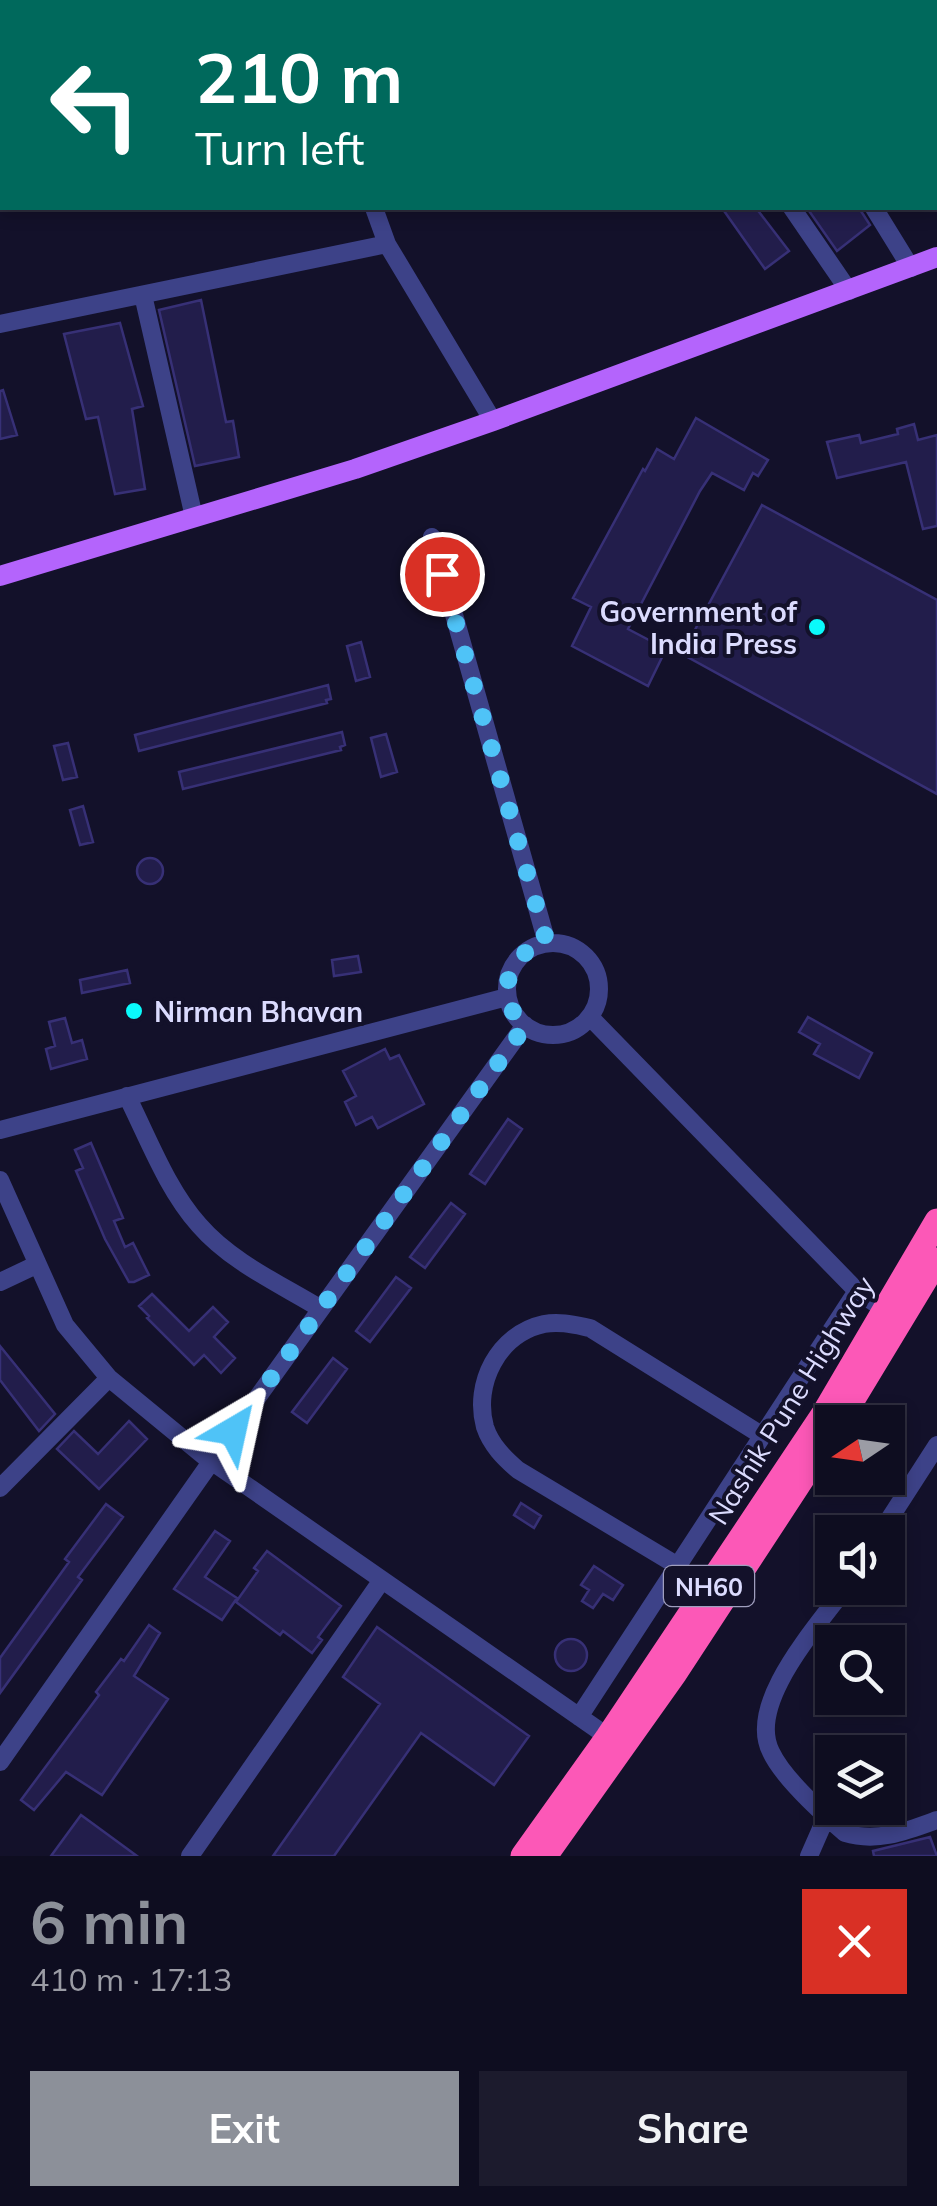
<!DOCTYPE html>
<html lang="en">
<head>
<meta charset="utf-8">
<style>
  :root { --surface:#0e0d20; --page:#1c1b2d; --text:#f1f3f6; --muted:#9b9ca5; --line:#2e2d3e; --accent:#8c9099 }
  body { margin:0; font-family:Mulish,sans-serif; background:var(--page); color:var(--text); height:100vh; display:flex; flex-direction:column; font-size:38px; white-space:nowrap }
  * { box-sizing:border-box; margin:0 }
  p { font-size:32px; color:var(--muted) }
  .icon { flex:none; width:55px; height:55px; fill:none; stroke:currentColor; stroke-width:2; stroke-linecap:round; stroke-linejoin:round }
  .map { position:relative; height:1856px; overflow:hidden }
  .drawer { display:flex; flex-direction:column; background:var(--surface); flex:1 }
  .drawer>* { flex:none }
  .guide { position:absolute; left:0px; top:0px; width:938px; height:210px; box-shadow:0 5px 15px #0003,0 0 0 2px var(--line); background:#00695c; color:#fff; overflow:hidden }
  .needle { width:65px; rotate:257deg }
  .buttons { position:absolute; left:815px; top:1405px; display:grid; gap:20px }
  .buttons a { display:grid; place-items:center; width:90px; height:90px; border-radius:0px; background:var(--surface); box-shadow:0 5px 15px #0003,0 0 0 2px var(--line); font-size:50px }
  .pin { position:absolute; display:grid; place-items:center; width:85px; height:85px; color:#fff; margin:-42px; border:5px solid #fff; border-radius:50%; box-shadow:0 2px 10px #0007 }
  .me { position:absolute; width:110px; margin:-55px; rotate:36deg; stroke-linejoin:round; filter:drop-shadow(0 0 8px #0008) }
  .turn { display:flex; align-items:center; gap:35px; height:210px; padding:0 30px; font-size:45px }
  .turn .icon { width:130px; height:130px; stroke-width:2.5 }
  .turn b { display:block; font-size:70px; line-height:85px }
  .round { display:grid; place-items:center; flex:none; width:105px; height:105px; border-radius:0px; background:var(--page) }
  .overview { display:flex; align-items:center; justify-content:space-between; height:170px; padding:0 30px }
  h1 { font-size:60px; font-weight:700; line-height:75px; color:var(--accent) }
  .button { display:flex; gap:20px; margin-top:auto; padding:20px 30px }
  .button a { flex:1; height:115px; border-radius:0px; background:var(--accent); color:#fff; font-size:40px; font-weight:700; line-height:115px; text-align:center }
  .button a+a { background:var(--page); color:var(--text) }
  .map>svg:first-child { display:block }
  .building { fill:#221d4b; stroke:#373076; stroke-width:2.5 }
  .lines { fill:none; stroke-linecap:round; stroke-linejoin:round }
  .minor { stroke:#3d4288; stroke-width:18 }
  .major { stroke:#b464fc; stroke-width:20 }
  .highway { stroke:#fc58b7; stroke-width:25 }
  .route { stroke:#4fc3f7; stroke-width:18; stroke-dasharray:0 32.4 }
  .poi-dot { fill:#0afafb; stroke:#13112a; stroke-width:4 }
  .labels { text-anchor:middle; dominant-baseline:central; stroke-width:8; stroke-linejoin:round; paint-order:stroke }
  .shield { fill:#13112a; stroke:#9f9ebe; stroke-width:2.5 }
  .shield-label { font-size:25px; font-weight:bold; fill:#dbdbfe }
  .poi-label { font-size:28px; font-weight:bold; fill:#dbdbfe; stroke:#13112a; text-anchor:end }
  .street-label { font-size:28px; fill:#dbdbfe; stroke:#13112a }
</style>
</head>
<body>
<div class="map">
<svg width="937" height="1856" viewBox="0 0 937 1856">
  <rect width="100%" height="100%" fill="#13112a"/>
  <path class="building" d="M722 208H756L789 251 765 269Z
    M807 208H859L870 225 837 251Z
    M201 300 226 422 233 421 239 457 195 466 159 310Z
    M120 323 143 406 132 409 145 489 115 494 98 417 86 419 64 334Z
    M3 390 17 435 0 439V391Z
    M696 418 768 460 758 476 753 473 744 490 712 473 700 491 628 629 666 649 648 686 572 646 591 607 573 598 643 469 645 471 657 449 674 459Z
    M914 424 918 440 937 435V526L923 529 906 462 837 478 827 442 859 435 861 443 898 434 897 429Z
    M762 505 937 600V794L682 654Z
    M361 642 370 677 356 681 347 646Z
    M328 685 331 699 326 700 327 703 139 751 135 735Z
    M342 732 345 745 340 747 341 750 183 789 179 772Z
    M386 734 397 772 381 777 371 738Z
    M68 743 77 777 63 780 54 746Z
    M83 806 93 842 80 845 70 810Z
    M137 871a13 13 0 1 1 26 0a13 13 0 1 1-26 0Z
    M358 956 361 972 334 976 332 960Z
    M127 970 130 983 82 993 80 980Z
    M808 1017 872 1053 859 1078 814 1054 820 1044 799 1032Z
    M65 1018 72 1043 82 1040 87 1059 51 1069 46 1049 55 1046 49 1022Z
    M385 1049 390 1059 399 1055 424 1104 378 1128 372 1117 356 1125 345 1102 356 1096 343 1071Z
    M508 1119 522 1129 485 1184 470 1174Z
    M91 1143 123 1218 114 1221 125 1247 133 1243 149 1275 134 1282H129L105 1239 76 1171 83 1168 75 1150Z
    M451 1203 465 1214 425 1268 410 1257Z
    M396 1277 411 1288 370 1342 356 1331Z
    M152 1294 189 1331 213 1307 228 1322 214 1337 235 1358 221 1373 204 1355 194 1365 147 1318 149 1316 139 1306Z
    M0 1346 55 1414 39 1431 0 1380Z
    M333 1358 347 1369 307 1423 292 1412Z
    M129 1421 147 1439 99 1489 57 1449 74 1431 98 1454Z
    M521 1503 541 1516 534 1528 514 1515Z
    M106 1504 123 1517 78 1577 82 1580 0 1693V1658L69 1562 65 1559Z
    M215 1531 230 1541 205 1577 237 1598 222 1620 174 1589Z
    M267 1551 341 1606 318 1637 322 1640 312 1653 283 1631 280 1635 236 1602 258 1571 254 1568Z
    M594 1566 623 1585 613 1600 603 1594 593 1608 582 1601 589 1590 581 1585Z
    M149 1625 160 1633 134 1676 168 1699 102 1795 66 1772 34 1810 21 1800 99 1695 96 1692 121 1659 124 1661Z
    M377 1627 529 1736 494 1785 421 1733 334 1856H273L380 1704 343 1677Z
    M555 1655a16 16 0 1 1 32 0a16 16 0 1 1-32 0Z
    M81 1815 137 1856H51Z
    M930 1837 937 1856H874L873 1851Z"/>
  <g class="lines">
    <path class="minor" d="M316 0 317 2
      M650 0 652 2
      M173 2 183 0
      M0 44 2 43
      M0 201H2
      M374 208 387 244
      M792 208 849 291
      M874 208 911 268
      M143 295 194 517
      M0 324 387 244 493 421
      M432 537 547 943
      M507 989a46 46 0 1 1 92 0a46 46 0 1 1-92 0Z
      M590 1017 857 1291
      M127 1096C149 1140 167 1189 199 1225 231 1262 280 1284 321 1309
      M0 1130 507 997
      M0 1180 65 1325 109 1378 204 1456 614 1741
      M0 1282 36 1265
      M0 1488 109 1378
      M881 1532 937 1445
      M678 1566 518 1470C504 1458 491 1445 485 1427 473 1384 498 1334 544 1324 560 1321 575 1325 590 1328L763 1436
      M845 1588C818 1626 746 1703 771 1752 783 1778 823 1814 845 1833 877 1843 907 1831 937 1820
      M579 1717 857 1291 884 1309
      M0 1762 211 1462 525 1025
      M190 1856 382 1580
      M809 1856 827 1815"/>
    <path class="major" d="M879 0 881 2
      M935 72 937 75
      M0 576 355 469 493 421 937 257"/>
    <path class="highway" d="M839 1422 937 1260
      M523 1856 608 1737 823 1415 937 1221
      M545 1856 675 1673 832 1433"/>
  </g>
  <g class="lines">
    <path class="route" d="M233 1431 525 1026C493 999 507 951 547 943L442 574"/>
  </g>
  <g class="poi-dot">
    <circle cx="817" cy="627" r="10"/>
    <circle cx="134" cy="1011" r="10"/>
  </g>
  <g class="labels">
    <rect class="shield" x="664" y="1566" width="90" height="40" rx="8"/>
    <g class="shield-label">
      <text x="709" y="1586">NH60</text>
    </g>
    <g class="poi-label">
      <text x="797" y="611">Government of<tspan x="797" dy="32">India Press</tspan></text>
      <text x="154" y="1011" text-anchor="start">Nirman Bhavan</text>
    </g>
    <g class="street-label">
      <text transform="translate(791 1400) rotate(-58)">Nashik Pune Highway</text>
    </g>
  </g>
</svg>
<div class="buttons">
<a><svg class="needle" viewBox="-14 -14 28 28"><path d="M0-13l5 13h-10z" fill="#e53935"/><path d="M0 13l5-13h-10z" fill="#9b9ca5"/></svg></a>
<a><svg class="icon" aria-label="sound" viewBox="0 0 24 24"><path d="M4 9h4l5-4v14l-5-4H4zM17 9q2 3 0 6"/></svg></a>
<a><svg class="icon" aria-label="search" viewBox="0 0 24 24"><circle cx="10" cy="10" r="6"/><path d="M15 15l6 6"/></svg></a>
<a><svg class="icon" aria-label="layers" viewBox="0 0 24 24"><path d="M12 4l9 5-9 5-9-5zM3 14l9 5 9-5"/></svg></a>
</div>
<div class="pin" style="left:442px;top:574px;background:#d93025"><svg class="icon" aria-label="arrive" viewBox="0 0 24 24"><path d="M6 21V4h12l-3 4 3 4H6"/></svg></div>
<svg class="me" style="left:233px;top:1431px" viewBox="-20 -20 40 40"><path d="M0-17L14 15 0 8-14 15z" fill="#4fc3f7" stroke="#fff" stroke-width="4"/></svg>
<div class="guide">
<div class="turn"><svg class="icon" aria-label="left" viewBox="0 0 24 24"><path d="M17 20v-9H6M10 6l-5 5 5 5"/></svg><div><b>210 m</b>Turn left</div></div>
</div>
</div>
<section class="drawer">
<div class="overview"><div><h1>6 min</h1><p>410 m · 17:13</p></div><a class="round" style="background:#d93025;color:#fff"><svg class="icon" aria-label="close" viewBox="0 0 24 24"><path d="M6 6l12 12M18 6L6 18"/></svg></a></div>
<div class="button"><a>Exit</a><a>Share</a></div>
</section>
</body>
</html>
